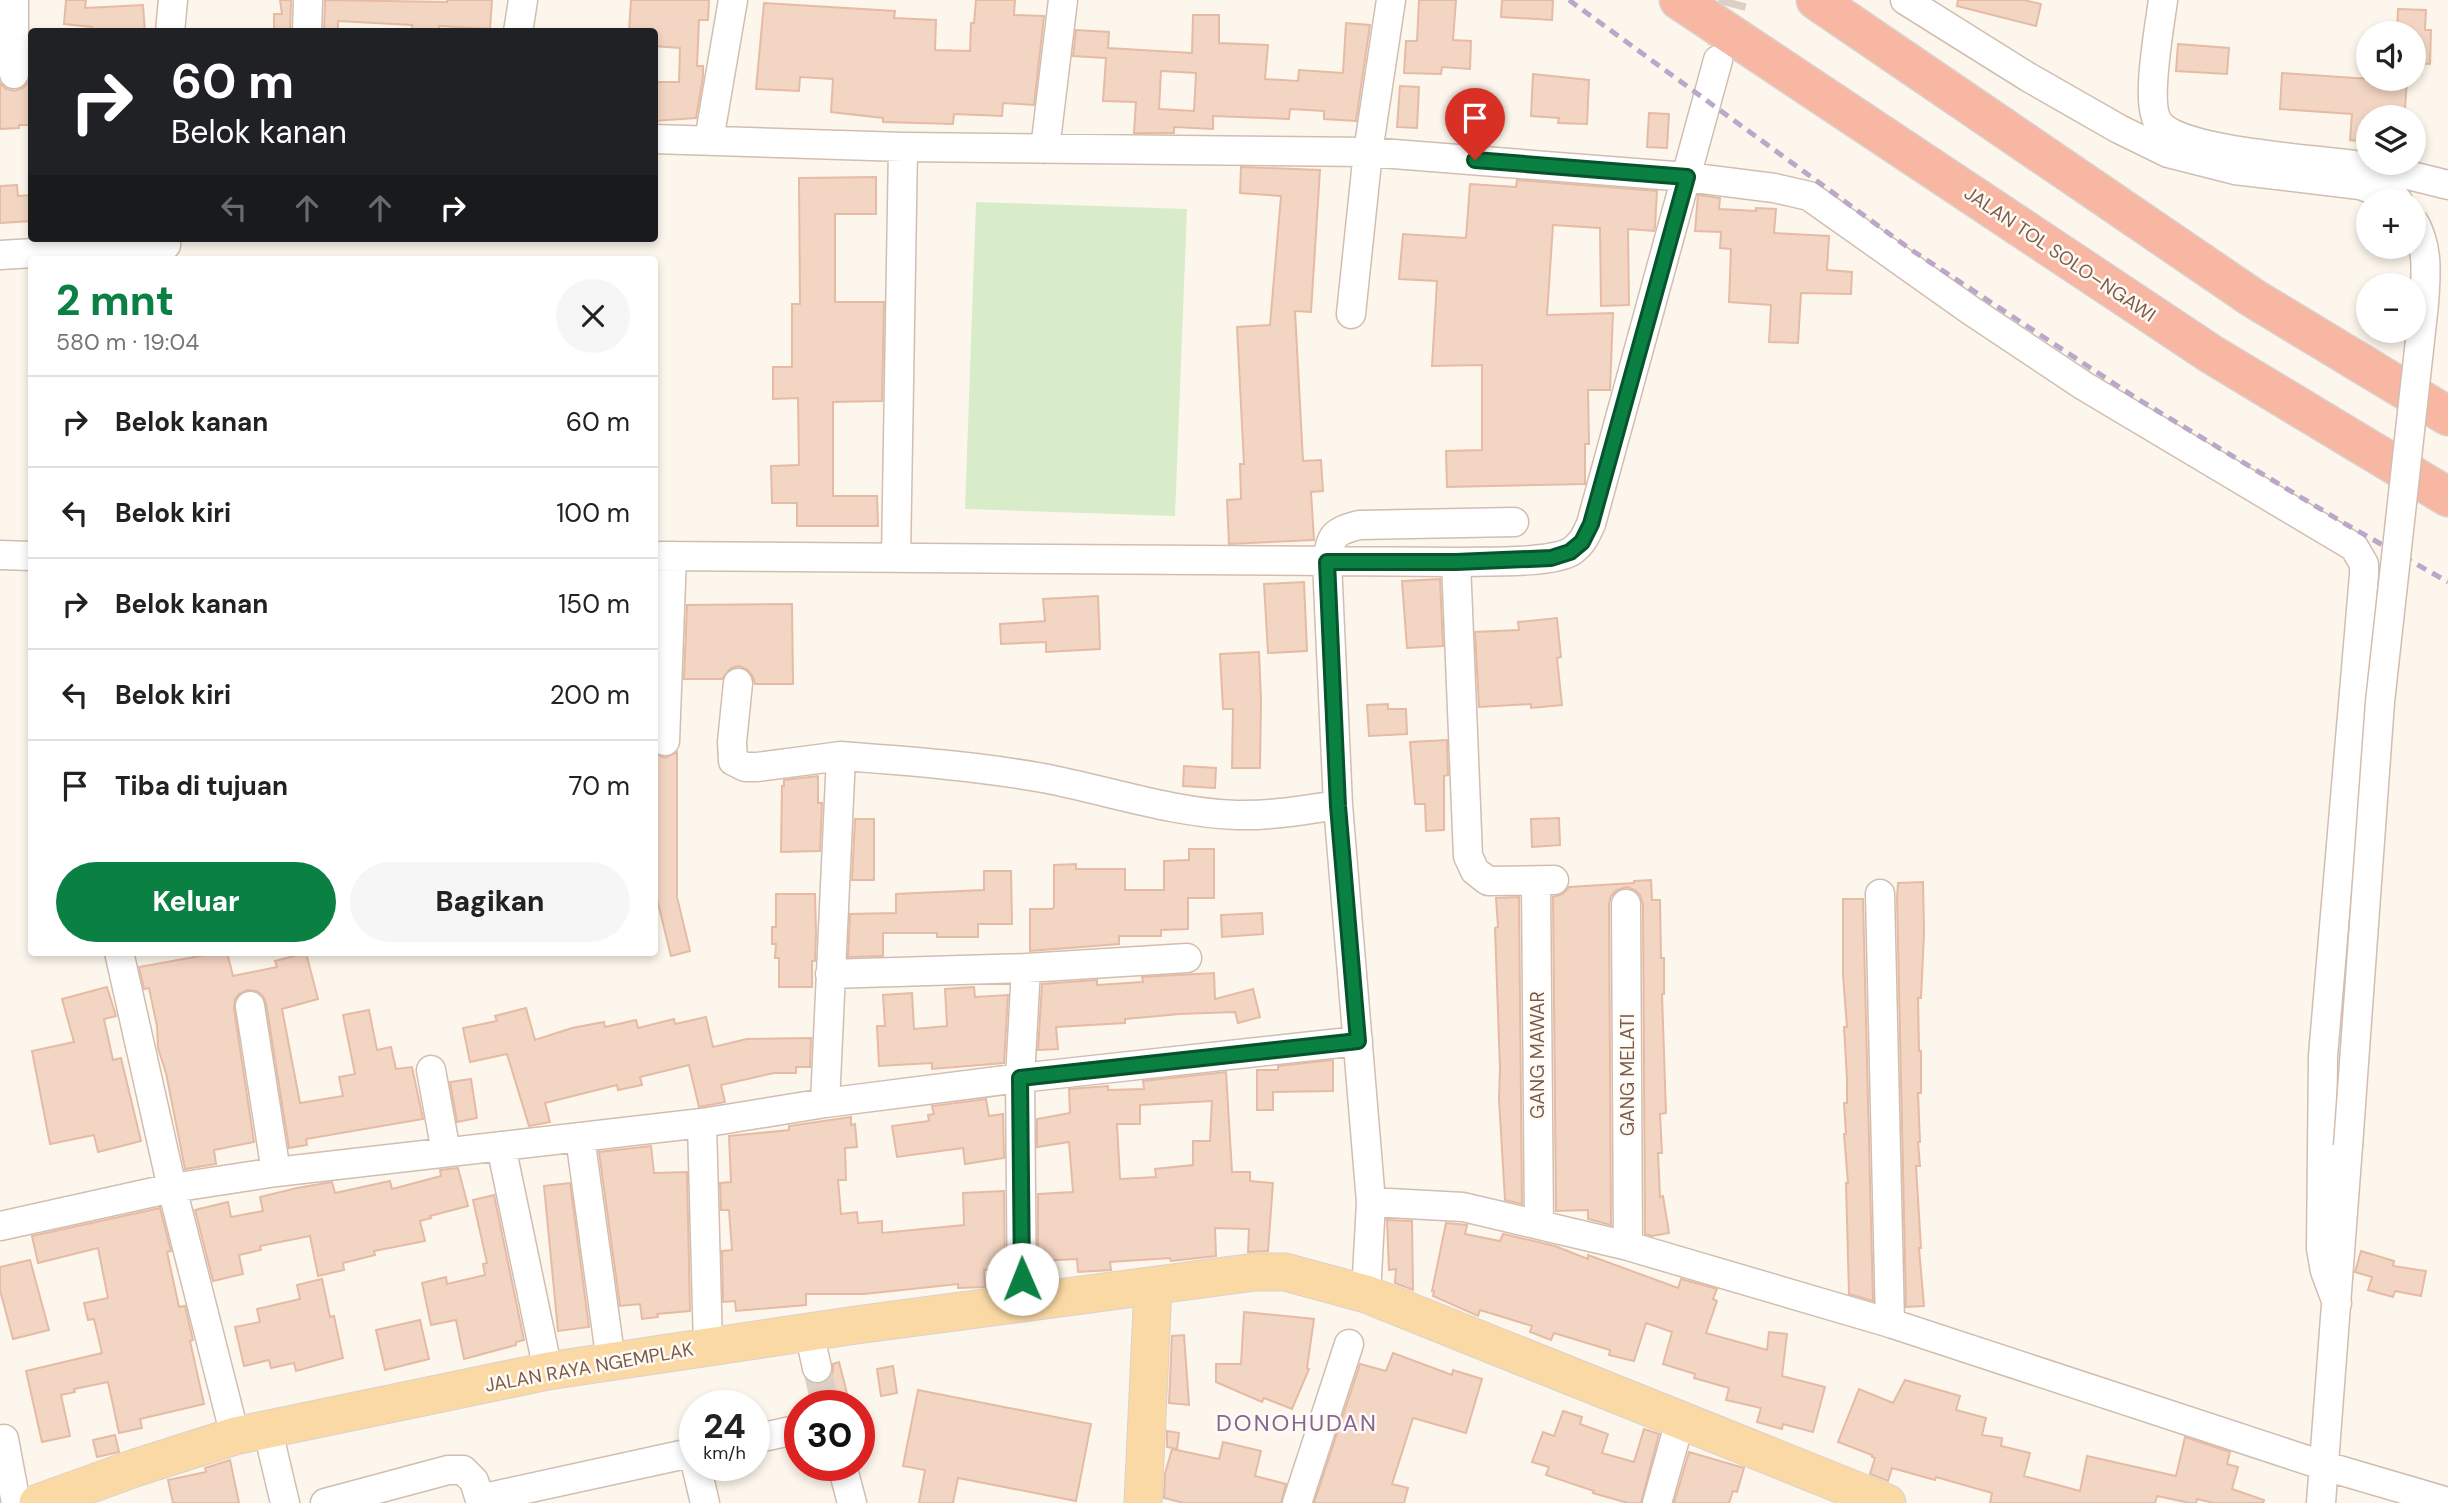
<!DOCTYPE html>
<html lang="id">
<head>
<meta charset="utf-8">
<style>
  :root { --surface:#fff; --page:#f6f6f6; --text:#222; --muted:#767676; --line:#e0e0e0; --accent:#0b8043 }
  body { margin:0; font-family:"DM Sans",sans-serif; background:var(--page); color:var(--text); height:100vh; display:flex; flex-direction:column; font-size:26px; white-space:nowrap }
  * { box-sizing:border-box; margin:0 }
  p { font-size:23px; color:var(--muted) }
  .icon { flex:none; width:38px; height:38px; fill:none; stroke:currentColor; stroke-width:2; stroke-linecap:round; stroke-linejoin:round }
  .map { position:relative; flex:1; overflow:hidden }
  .panel { position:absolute; left:28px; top:256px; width:630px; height:700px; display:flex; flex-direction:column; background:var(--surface); border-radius:7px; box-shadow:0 4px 10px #0003 }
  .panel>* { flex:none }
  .guide { position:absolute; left:28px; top:28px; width:630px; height:214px; border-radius:7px; box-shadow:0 4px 10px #0003; background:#202124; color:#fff; overflow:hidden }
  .controls { position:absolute; left:2356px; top:21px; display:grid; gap:14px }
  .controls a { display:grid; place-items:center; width:70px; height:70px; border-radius:50%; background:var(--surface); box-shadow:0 4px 10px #0003; font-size:35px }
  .speed { position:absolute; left:679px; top:1390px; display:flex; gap:14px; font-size:35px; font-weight:700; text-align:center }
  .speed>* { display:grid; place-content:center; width:91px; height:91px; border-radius:50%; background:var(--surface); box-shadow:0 4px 10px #0003; line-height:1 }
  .speed small { font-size:18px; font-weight:400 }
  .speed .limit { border:10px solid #d22; background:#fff; color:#111 }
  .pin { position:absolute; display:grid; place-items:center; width:60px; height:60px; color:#fff; margin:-72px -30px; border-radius:50% 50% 50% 0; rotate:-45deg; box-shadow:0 0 7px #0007 }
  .pin .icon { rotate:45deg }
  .me { position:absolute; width:77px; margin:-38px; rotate:359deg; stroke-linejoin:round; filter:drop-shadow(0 0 5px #0008) }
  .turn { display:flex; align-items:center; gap:24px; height:147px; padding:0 28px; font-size:32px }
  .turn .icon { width:91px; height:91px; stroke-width:2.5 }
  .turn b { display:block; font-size:49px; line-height:60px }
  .lanes { display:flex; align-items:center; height:66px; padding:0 28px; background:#0003; justify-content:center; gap:35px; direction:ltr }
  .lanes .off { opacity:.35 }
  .round { display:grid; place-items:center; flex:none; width:74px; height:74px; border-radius:37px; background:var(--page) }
  .headline { display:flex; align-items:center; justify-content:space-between; height:119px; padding:0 28px }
  h1 { font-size:42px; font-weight:800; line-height:52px; color:var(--accent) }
  .cta { display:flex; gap:14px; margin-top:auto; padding:14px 28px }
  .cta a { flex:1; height:80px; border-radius:42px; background:var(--accent); color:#fff; font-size:28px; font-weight:800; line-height:80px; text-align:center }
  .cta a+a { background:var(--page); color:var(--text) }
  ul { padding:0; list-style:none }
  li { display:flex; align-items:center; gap:21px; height:91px; padding:0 28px; border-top:2px solid var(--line) }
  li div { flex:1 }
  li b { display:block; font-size:26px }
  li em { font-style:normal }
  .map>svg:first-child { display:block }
  .green { fill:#d8ecc9 }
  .building { fill:#f3d5c3; stroke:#e6bba3; stroke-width:2; fill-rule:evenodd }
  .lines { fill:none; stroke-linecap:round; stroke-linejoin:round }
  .minor-tunnel { stroke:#dcd0c4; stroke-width:28; stroke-dasharray:28 14; stroke-linecap:butt }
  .minor-casing { stroke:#d1beb0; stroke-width:31 }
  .major-casing { stroke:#dad1cd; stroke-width:39 }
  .highway-casing { stroke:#dad1cd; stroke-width:41 }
  .minor { stroke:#fff; stroke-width:28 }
  .major { stroke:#fbd9a5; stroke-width:37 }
  .highway { stroke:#f7b7a3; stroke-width:38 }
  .rail { stroke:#b9a8c9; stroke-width:5; stroke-dasharray:10 7; stroke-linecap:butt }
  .minor-bridge-casing { stroke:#d1beb0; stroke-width:31; stroke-linecap:butt }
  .minor-bridge { stroke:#fff; stroke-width:28 }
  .route-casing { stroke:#07532c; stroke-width:18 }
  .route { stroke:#0b8043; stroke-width:12 }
  .labels { text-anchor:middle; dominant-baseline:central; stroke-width:5; stroke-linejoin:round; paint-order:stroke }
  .street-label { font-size:19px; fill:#7a5c4d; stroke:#fffaf3 }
  .quarter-label { font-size:23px; letter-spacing:2px; fill:#846695; stroke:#fffaf3 }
</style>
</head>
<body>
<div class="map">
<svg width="2448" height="1503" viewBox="0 0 2448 1503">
  <rect width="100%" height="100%" fill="#fdf6ec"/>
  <path class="green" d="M976 202 1187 209 1175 516 965 509Z"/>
  <path class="building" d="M66 0H86L85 8 143 5 145 32H92V27L64 24Z
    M280 0H291L290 32H274V14H282Z
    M325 0 447 2V0H492L490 29 439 26V31L412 29V25L338 21V32H324Z
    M631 0H709L708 20H699L697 66H703V77L696 118 654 121V82H679L680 48 654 46V32H629Z
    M976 0H1015L1014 15 1044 16 1034 105 1003 103 1002 116 954 114 953 124 883 122V118L831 112 833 79 800 77 799 91 756 89 764 3 895 11 894 18 936 20 935 50 970 51 971 23H974Z
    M1419 0H1456L1453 40 1471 41 1470 69 1442 67 1441 74 1404 73 1406 41H1417Z
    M1502 0H1553L1552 20 1501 17Z
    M1958 0H2023L2041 4 2036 26 1957 6Z
    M2398 9 2426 10 2425 30H2431L2430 64 2413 63V33H2397Z
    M1193 15H1219V43L1268 45 1265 79 1298 81 1299 70 1343 73 1346 23 1370 25 1356 121 1324 119V111L1290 109 1289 119 1213 116V129L1174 127V133H1134L1136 102 1103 101 1106 58 1073 56 1076 30 1109 32 1108 48 1192 53ZM1161 71 1196 73 1194 111 1159 109Z
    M2178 44 2229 48 2227 74 2176 71Z
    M2282 73 2355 78 2407 79 2405 109 2382 107V117H2368V142L2350 140 2352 114 2280 109Z
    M1533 74 1589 80 1587 124 1558 123 1559 118 1531 116Z
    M29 82H32V125H19V128L0 129V83L6 89 15 91 23 88Z
    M1400 86 1419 87 1417 128 1397 127Z
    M1649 113 1669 114 1667 148 1647 147Z
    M1241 167 1320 170 1311 312 1295 311 1303 461 1321 460 1323 491 1311 492 1314 540 1229 544 1227 500 1241 499 1240 464H1244L1237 327 1270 325 1281 196 1240 193Z
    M876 177V214H835V302H884L882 401 833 402V496H877L878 526H797V503H772L771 466 799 465 798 398 773 399V367H792V304H800L799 178Z
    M1517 180 1657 191 1655 227 1654 231 1628 229 1629 305 1601 306 1600 228 1553 225 1547 315 1613 313 1610 390H1588L1589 444H1585V484L1447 487 1446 451 1482 450V365L1432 366 1437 281 1399 279 1403 234 1466 238 1470 184 1516 187Z
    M17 185 18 196 32 195V221L0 223V186Z
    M1698 195 1720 198 1719 209 1756 211V208L1776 209 1774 233 1829 236 1827 270 1852 272 1851 294 1801 293 1798 343 1769 342 1771 305 1729 302 1731 249 1720 248 1721 232 1695 231Z
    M1440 579 1443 646 1407 648 1402 581Z
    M1304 582 1307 651 1268 653 1264 584Z
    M1098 596 1100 649 1046 652V642L1001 644 1000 624 1045 621 1043 599Z
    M792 604 793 684H755L753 677 748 670 739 666 731 668 722 679H684L687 605Z
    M1557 618 1561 657 1557 658 1562 705 1531 708V704L1479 707 1475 632 1519 630 1518 622Z
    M1259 652 1261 700 1260 768H1232L1233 709H1223L1220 654Z
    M1388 704V709H1406L1407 734 1369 736 1367 705Z
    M1447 740 1448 775 1444 776V830L1426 831 1425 804H1415L1410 742Z
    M677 752V897L690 951 671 956 654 887V753L665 758Z
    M1184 766 1216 768 1215 788 1183 786Z
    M818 776V803H822L820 851 781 852 782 786H784V780Z
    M1559 818 1560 845 1532 847 1531 819Z
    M855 819H874V880H852Z
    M1189 849H1214V898H1188V929L1161 930V936H1119V944L1030 951V909H1052L1054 907V865L1076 864V869H1125V890H1164V861L1189 860Z
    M984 871H1011L1012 924H978V937H937V933H883V956L848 957 850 914 896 913V894L984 890Z
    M1651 880 1652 900H1660L1661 958H1664V994H1662L1666 1113 1660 1114 1662 1153H1658L1660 1197 1663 1196 1669 1233 1652 1236 1645 1234 1643 904 1640 895 1635 890 1627 887 1617 890 1611 896 1609 904 1611 1225 1588 1219V1210L1556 1211 1553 897 1563 894 1569 887 1634 883V881Z
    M1923 882 1924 933 1921 998H1918L1919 1051H1921V1093H1918L1920 1142H1918L1920 1166H1916L1921 1248H1919L1924 1306 1906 1307 1897 898 1898 883Z
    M776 894H815L816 933 815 961H812V987H779V958H775L776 944H772V927H776Z
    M1519 897 1522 1204 1505 1200 1499 1099 1500 1069 1495 928 1498 927 1496 898Z
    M1843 899H1863L1873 1301 1849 1294 1846 1183H1848L1844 1134H1846L1844 1103H1847V1079L1844 1027H1847L1843 975Z
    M1262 913 1263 934 1222 937 1221 915Z
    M222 952H227L233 976 277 967 275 961 306 953 318 999 282 1009 300 1103 343 1096 339 1077 355 1074 343 1015 369 1010 377 1050 391 1047 396 1069 412 1067 423 1119 306 1139 307 1145 289 1148 266 1003 263 996 257 991 247 990 239 994 235 999 234 1009 254 1142 214 1150 216 1164 185 1169 166 1073 158 1048 157 1026 149 988 144 989 139 967Z
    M1214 973 1215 999 1253 989 1260 1017 1238 1023 1235 1012 1180 1014 1125 1019V1023L1056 1027 1058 1049 1038 1050 1042 984 1097 980V985L1143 982 1142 977Z
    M107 987 116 1016 104 1019 113 1060 121 1058 141 1141 98 1152 94 1135 50 1144 32 1051 74 1042 62 999Z
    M974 987 975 997 1008 995 1004 1063 932 1069V1063L879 1066 877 1026H885L883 995 912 993 914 1029 947 1026 945 989Z
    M526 1008 535 1040 572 1028 604 1022 605 1027 636 1020 638 1028 674 1019 675 1024 706 1017 713 1047 747 1039 811 1038 810 1067H796V1073H774L721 1085 725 1102 699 1107 689 1065 640 1077 642 1085 618 1090 617 1085 545 1103 550 1122 529 1126 507 1054 470 1062 463 1028 497 1021 495 1016Z
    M1333 1060V1091L1273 1092V1110H1257V1070H1278V1066Z
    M1226 1072 1232 1172H1250V1181L1273 1183 1268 1251 1248 1252 1249 1229 1215 1228 1216 1256 1171 1261 1170 1258 1110 1262 1111 1270 1078 1272 1077 1259 1038 1261V1194L1073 1192 1069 1142 1037 1147V1119L1070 1113 1069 1089 1108 1086V1090L1144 1089 1143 1081ZM1212 1101 1210 1141H1193V1165L1155 1169 1156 1177 1120 1179 1117 1124H1140V1105Z
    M471 1079 477 1118 457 1122 450 1082Z
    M986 1099 989 1116 1003 1114 1004 1158 965 1164 963 1148 897 1157 892 1126 929 1121 928 1115 934 1114 932 1106Z
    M851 1117V1125L855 1124 857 1147 845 1148 846 1180H838L841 1214 857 1212 858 1223 882 1221V1233L964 1225 963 1193 1004 1191 1005 1269 984 1270 985 1287 958 1288V1284L864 1294H806V1305L736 1311 735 1301 723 1302 722 1251 732 1250 729 1210H721L720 1183 731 1182 729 1136 789 1130V1126Z
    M651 1146 654 1173 687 1172 690 1311 657 1314 658 1317 642 1319 640 1304 620 1306 599 1152Z
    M458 1168 468 1206 430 1216 431 1218 420 1221 425 1241 374 1251 375 1255 343 1263 344 1270 318 1276 310 1236 260 1246 261 1250 239 1255 243 1274 213 1281 195 1210 228 1202 231 1217 263 1211 260 1197 297 1188 332 1182 335 1193 390 1181 392 1189 441 1176 440 1170Z
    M570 1183 589 1327 558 1331 544 1186Z
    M494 1195 524 1340 516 1342V1345L464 1359 456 1320 431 1325 422 1283 446 1277 447 1284 485 1275 483 1264 487 1263 473 1200Z
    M160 1208 171 1251 167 1252 179 1307 185 1306 193 1340 190 1341 204 1404 140 1419 142 1428 119 1433 108 1382 74 1389 75 1392 61 1395 70 1436 42 1442 26 1371 102 1353 94 1319 88 1320 84 1303 108 1298 98 1248 38 1263 32 1236Z
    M1387 1220 1412 1221 1413 1290 1395 1283 1396 1269 1389 1270Z
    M1446 1223 1467 1225 1465 1234 1500 1241 1503 1234 1555 1246 1588 1259V1255L1678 1288 1681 1279 1717 1289 1713 1299 1717 1301 1706 1333 1767 1350 1769 1332 1787 1334 1782 1376 1825 1387 1813 1432 1783 1424 1782 1429 1757 1422 1761 1408 1726 1400 1729 1388 1694 1378 1695 1374 1663 1364 1672 1332 1646 1323 1634 1361 1609 1355 1610 1350 1554 1333 1551 1340 1530 1332 1532 1326 1480 1310 1478 1316 1433 1296 1434 1291H1432Z
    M2361 1251 2394 1261 2393 1266 2426 1271 2421 1296 2395 1291 2393 1297 2368 1290 2372 1277 2355 1272Z
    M30 1260 49 1330 13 1339 0 1290V1267Z
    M322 1279 330 1317 334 1316 343 1358 296 1371 294 1363 271 1368 269 1360 244 1366 235 1327 260 1322 257 1309 300 1299 297 1285Z
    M1244 1312 1314 1319 1307 1368 1309 1369 1292 1409 1264 1398 1262 1402 1216 1382V1364H1241Z
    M420 1320 429 1359 385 1370 376 1330Z
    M1184 1335 1189 1405 1169 1403 1172 1336Z
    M1393 1353 1452 1375 1453 1370 1482 1379 1466 1433 1413 1418 1392 1484 1408 1488 1404 1503H1314L1360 1364 1386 1371Z
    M839 1362 850 1405H823L817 1384 829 1380 833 1372V1364Z
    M893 1366 897 1393 881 1396 877 1369Z
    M1905 1380 1960 1396 1956 1410 1986 1418 1982 1435 2002 1438 2001 1446 2030 1453 2024 1476 2080 1491 2087 1456 2176 1476 2185 1437 2230 1452 2227 1464 2238 1467 2232 1489 2264 1500 2263 1503H2214L2197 1499 2196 1503H2190L2157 1496 2155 1503H1990L1992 1493 1936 1477 1935 1480 1892 1468 1888 1481 1870 1474 1875 1458 1872 1457V1455L1838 1442 1859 1389 1893 1403Z
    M918 1390 1091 1424 1076 1501 958 1478 953 1503H919L925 1470 903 1466Z
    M1563 1411 1582 1417 1580 1424 1608 1434 1602 1453 1634 1462 1644 1429 1659 1434 1641 1503H1628L1593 1493 1594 1491 1546 1475 1549 1467 1532 1462 1543 1432 1554 1436Z
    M1167 1431 1179 1433 1177 1449 1167 1447Z
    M115 1435 119 1452 97 1457 93 1440Z
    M1223 1442 1261 1451 1255 1476 1286 1484 1281 1503H1184L1164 1498 1165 1474 1172 1449 1219 1459Z
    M1689 1452 1744 1468 1737 1492 1733 1491 1729 1503H1674Z
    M230 1460 239 1503H173L168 1480 206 1472 205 1468Z"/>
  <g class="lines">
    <path class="minor-tunnel" d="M1721 48 1733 0
      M817 1368 825 1405"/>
    <defs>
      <path id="minor" d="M14 0V74
        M1905 0 2028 77 2119 129 2168 153 2235 170 2360 185 2395 198 2398 201
        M2163 0C2160 25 2145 102 2158 122 2181 155 2332 159 2375 168 2399 172 2423 179 2448 185
        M170 32 173 0
        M307 32 308 0
        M518 32 523 0
        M654 139 903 147 1368 152 1687 177 1774 188 1809 196 1970 310 2084 386 2354 547 2364 564V575L2323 1056 2321 1249 2325 1271 2337 1303
        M709 140 733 0
        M1045 149 1063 0
        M0 255 166 245V238
        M1351 314 1368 152 1391 0
        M0 555 32 556
        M654 556 1456 562C1483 561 1551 564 1572 551 1582 544 1586 535 1591 524L1718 60
        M896 558 903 147
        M1456 562 1468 856 1475 871 1488 881 1554 880
        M738 683 732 742 733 761 745 767H757L841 756
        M665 741 672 556
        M1536 885 1539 1225
        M1880 894 1890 1323
        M1626 904 1628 1246
        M119 952 172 1188 235 1436
        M830 974 1026 968 1187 958
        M250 1006 276 1172
        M431 1070 446 1152
        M825 1103 841 756C908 761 976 766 1043 778 1106 790 1173 813 1237 815 1271 816 1304 810 1338 805
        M702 1123 708 1346
        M580 1137 611 1362
        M501 1146 548 1371
        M1371 1202 1463 1207 1628 1246 1890 1323 2325 1466 2448 1502
        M0 1226 172 1188 276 1172 702 1123 825 1103 1020 1078 1358 1041
        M1366 1294 1371 1202 1338 805 1327 562C1331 536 1332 532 1359 525L1514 522
        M1022 1305 1020 1078 1026 968
        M809 1332 817 1368
        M4 1439 16 1503
        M754 1439 800 1429
        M271 1444 285 1503
        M696 1465 705 1503
        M842 1465 852 1503
        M480 1499 695 1452
        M325 1503 448 1470H463L474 1481 481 1503
        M1297 1503 1349 1344
        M1657 1503 1680 1421
        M2321 1503 2348 1146"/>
      <path id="major" d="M38 1503 135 1468 235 1436 548 1371 856 1325 1255 1272H1285L1366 1294 1887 1503
        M1143 1503 1153 1287"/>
      <path id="highway" d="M1679 0 2211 354 2448 497
        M1816 0 2253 298 2448 416"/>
    </defs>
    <use href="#minor" class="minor-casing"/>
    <use href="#major" class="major-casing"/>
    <use href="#highway" class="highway-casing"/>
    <use href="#minor" class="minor"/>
    <use href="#major" class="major"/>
    <use href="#highway" class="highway"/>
    <path class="rail" d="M1569 0 1910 249 2136 398 2342 522 2448 582"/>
    <defs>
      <path id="minor-bridge" d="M2348 1146 2380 702 2424 304C2426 275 2429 246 2413 220"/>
    </defs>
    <use href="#minor-bridge" class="minor-bridge-casing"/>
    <use href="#minor-bridge" class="minor-bridge"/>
  </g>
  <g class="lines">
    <defs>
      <path id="route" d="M1022 1279 1020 1078 1358 1041 1338 806 1327 562H1456L1551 558 1570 552 1582 542 1591 524 1687 177 1475 160"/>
    </defs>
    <use href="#route" class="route-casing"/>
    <use href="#route" class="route"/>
  </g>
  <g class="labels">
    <g class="street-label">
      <text transform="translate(2060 254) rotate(34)">JALAN TOL SOLO–NGAWI</text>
      <text transform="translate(1537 1055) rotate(-90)">GANG MAWAR</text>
      <text transform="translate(1627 1075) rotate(-90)">GANG MELATI</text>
      <text transform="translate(589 1367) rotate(-10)">JALAN RAYA NGEMPLAK</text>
    </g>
    <g class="quarter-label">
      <text x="1297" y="1423">DONOHUDAN</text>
    </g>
  </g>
</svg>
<div class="controls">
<a><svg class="icon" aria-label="sound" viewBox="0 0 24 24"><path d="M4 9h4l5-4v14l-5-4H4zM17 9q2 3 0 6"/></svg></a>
<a><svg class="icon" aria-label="layers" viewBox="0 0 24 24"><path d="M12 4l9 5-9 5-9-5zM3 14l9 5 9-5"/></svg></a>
<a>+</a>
<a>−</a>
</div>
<div class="speed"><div>24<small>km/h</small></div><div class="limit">30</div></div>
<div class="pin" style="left:1475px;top:160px;background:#d93025"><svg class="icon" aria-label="arrive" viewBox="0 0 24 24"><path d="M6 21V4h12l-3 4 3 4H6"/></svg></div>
<svg class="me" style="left:1022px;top:1279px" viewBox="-20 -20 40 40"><circle r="19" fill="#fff"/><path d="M0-13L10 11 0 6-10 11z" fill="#0b8043"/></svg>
<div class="guide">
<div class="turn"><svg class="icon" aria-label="right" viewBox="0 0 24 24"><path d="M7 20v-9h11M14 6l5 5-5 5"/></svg><div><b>60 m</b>Belok kanan</div></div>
<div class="lanes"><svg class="icon off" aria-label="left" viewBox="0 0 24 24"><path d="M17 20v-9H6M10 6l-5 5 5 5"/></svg><svg class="icon off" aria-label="ahead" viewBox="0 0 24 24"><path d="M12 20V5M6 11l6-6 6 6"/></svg><svg class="icon off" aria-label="ahead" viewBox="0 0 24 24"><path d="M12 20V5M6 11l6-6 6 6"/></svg><svg class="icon" aria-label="right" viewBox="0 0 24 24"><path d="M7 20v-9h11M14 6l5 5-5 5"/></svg></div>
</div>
<section class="panel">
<div class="headline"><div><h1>2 mnt</h1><p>580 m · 19:04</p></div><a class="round"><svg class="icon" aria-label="close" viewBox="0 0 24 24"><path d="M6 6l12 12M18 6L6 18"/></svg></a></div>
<ul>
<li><svg class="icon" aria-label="right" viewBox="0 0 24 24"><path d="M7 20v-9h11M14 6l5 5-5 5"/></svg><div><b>Belok kanan</b></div><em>60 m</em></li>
<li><svg class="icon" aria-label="left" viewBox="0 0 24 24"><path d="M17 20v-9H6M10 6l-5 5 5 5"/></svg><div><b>Belok kiri</b></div><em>100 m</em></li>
<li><svg class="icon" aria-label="right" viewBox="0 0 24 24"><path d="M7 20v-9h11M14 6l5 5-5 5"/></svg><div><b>Belok kanan</b></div><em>150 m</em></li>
<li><svg class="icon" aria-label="left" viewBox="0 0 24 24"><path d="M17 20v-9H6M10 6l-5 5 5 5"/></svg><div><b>Belok kiri</b></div><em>200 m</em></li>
<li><svg class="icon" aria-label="arrive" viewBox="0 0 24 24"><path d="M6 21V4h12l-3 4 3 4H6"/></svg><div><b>Tiba di tujuan</b></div><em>70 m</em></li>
</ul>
<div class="cta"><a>Keluar</a><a>Bagikan</a></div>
</section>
</div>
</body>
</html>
